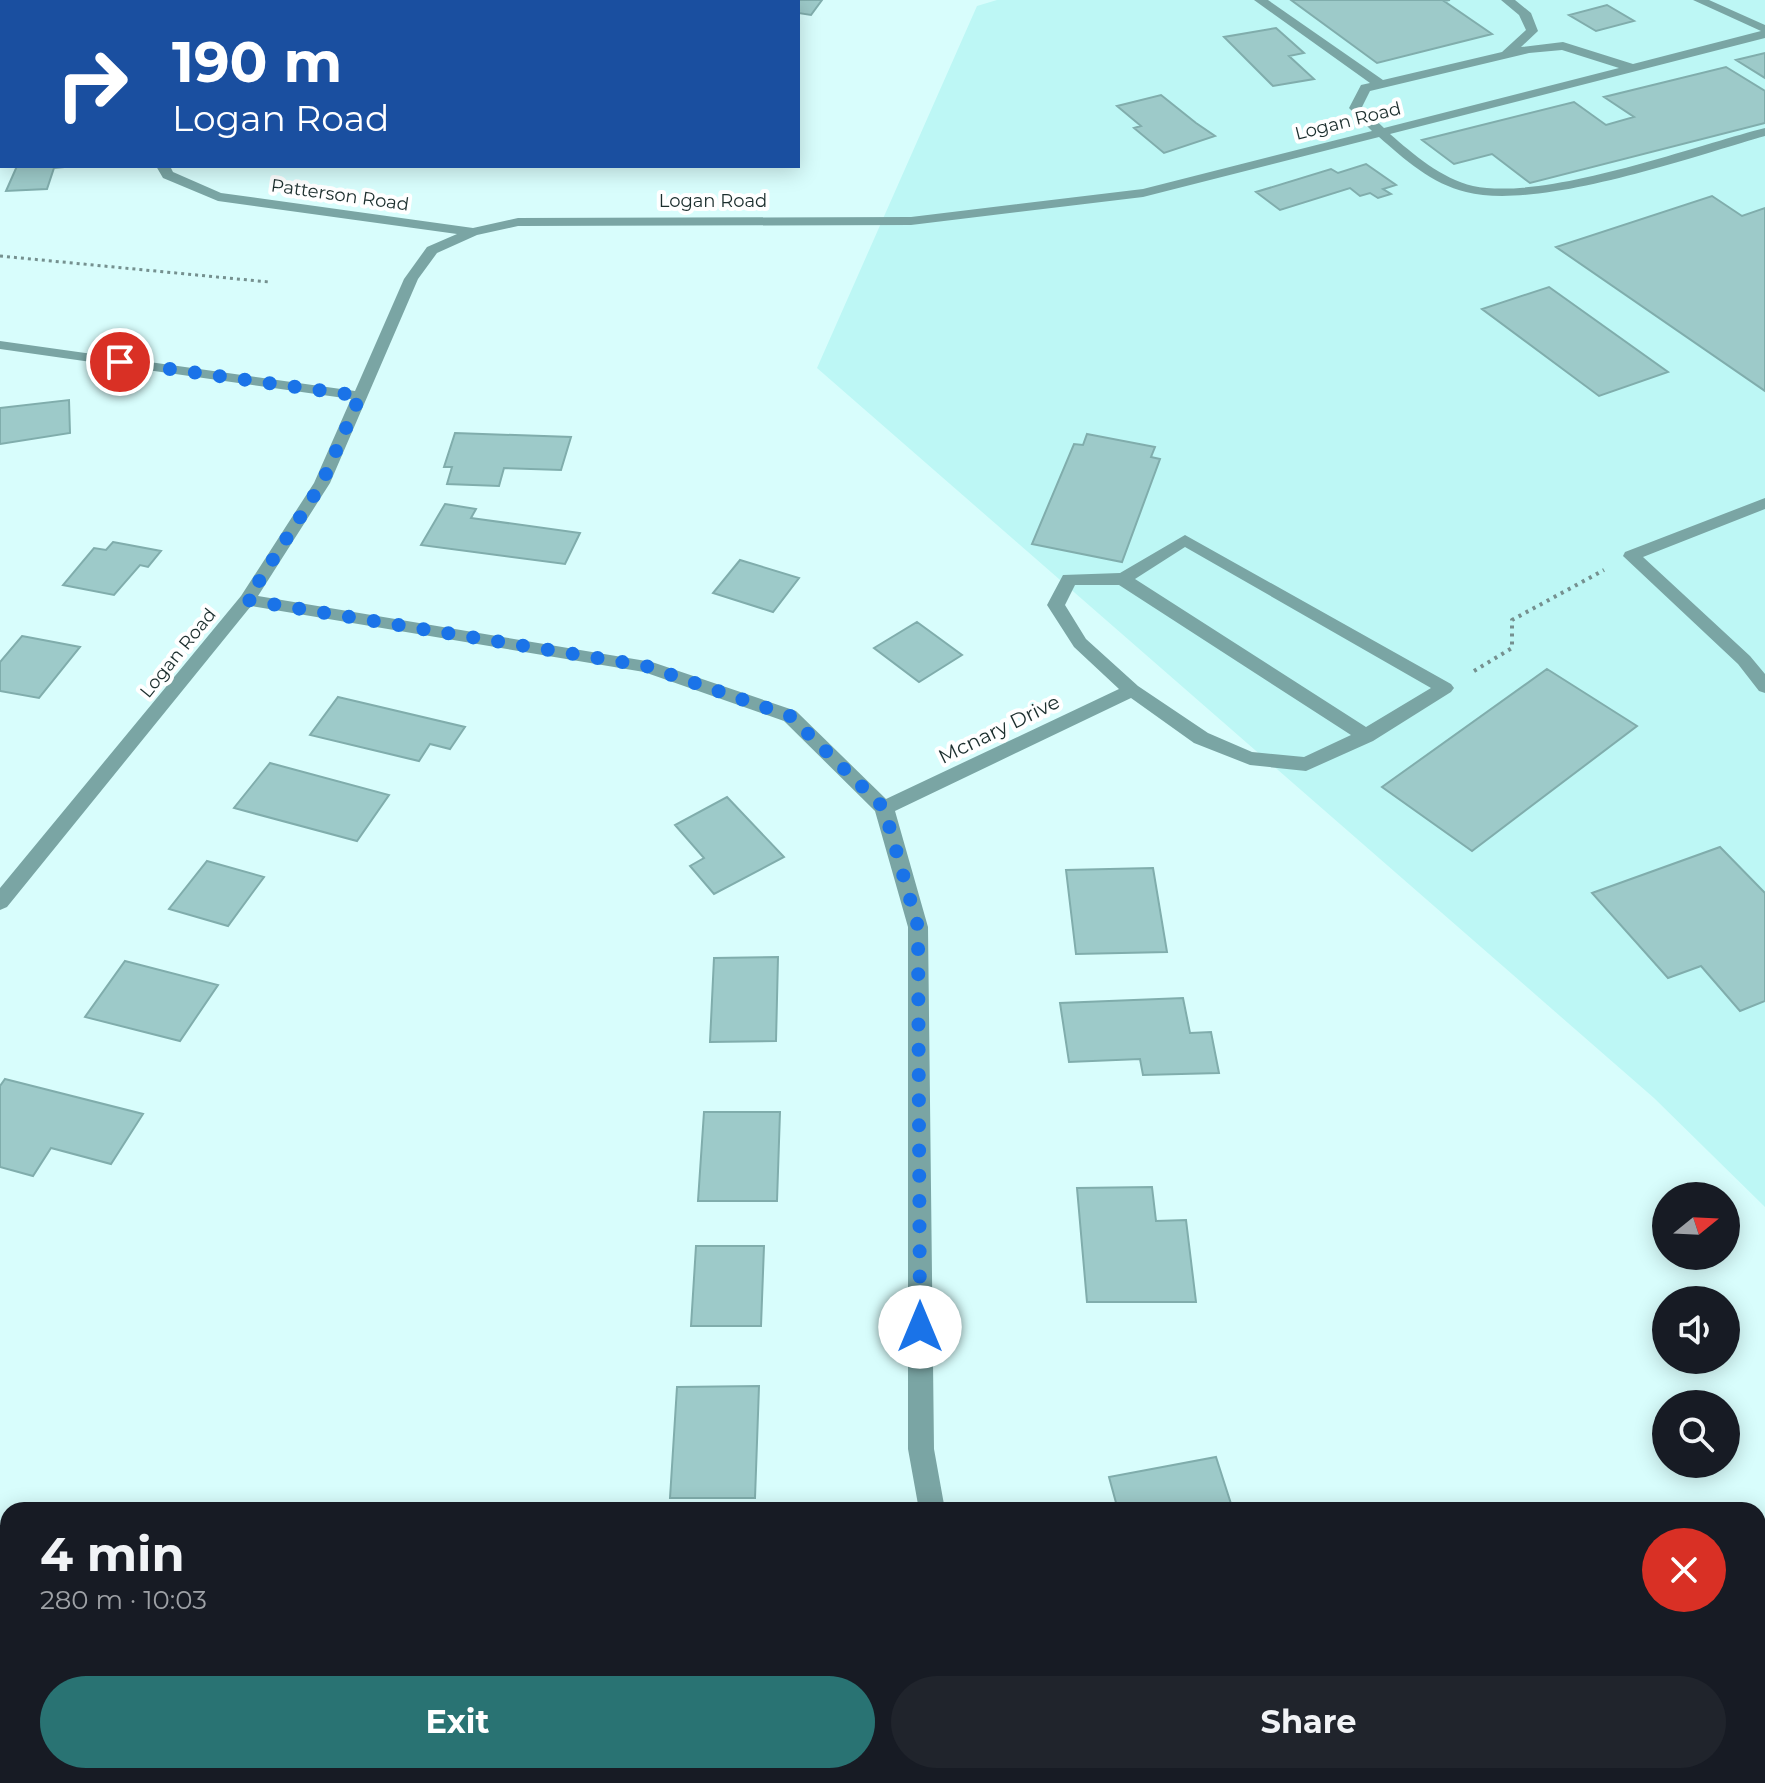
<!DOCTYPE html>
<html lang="en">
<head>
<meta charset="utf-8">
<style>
  :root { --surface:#171b24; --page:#20242c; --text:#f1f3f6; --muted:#9ea1a6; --accent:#297373 }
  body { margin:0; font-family:Montserrat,sans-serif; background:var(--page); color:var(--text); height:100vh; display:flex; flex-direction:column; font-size:30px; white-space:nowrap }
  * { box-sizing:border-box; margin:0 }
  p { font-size:26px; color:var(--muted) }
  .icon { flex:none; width:44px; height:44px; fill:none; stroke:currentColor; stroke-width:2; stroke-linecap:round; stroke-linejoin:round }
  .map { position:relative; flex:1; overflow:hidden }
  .panel { position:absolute; left:0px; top:1502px; width:1766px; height:282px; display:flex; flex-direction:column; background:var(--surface); border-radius:24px 24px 0 0; box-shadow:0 4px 20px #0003 }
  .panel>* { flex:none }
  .top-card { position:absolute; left:0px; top:0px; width:800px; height:168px; box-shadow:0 4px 20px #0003; background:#1a4fa0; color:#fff; overflow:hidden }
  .needle { width:52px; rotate:72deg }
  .tools { position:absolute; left:1652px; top:1182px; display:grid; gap:16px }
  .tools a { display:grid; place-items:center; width:88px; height:88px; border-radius:50%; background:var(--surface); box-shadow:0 4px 20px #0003; font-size:40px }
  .pin { position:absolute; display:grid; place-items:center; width:68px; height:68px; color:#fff; margin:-34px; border:4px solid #fff; border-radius:50%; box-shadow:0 2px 8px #0007 }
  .me { position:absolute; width:88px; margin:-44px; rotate:0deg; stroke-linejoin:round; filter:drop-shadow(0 0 6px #0008) }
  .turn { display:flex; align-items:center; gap:28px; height:168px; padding:0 40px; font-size:36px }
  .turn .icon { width:104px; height:104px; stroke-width:2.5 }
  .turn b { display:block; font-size:56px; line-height:68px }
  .round { display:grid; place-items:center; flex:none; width:84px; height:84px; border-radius:42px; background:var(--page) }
  .summary { display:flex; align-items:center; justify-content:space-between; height:136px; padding:0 40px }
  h1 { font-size:48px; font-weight:700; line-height:60px }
  .button { display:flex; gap:16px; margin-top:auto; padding:16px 40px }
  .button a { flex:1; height:92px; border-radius:48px; background:var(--accent); color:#fff; font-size:32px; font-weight:700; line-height:92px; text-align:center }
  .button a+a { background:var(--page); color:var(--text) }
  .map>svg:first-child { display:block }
  .built { fill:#bdf7f5 }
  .building { fill:#9dcac9; stroke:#80adac; stroke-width:2 }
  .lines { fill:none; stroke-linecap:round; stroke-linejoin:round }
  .path-far1 { stroke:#75908f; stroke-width:3; stroke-dasharray:3 4; stroke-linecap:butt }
  .path { stroke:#75908f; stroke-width:4; stroke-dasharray:3 5; stroke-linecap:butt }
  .minor { fill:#7aa5a4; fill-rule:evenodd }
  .route { stroke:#1a73e8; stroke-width:14; stroke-dasharray:0 25.2 }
  .labels { text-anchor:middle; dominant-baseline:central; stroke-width:8; stroke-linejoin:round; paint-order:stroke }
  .far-street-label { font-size:18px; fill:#1b2e2d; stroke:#fff }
  .street-label { font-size:20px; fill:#1b2e2d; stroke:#fff }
</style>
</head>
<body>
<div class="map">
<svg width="1765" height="1783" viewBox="0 0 1765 1783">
  <rect width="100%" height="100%" fill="#d8fdfc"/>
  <path class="built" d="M997 0H1765V1207L1654 1098 817 368 977 6Z"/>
  <path class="building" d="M780 0H822L811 15 798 13V2Z
    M1291 0H1450L1444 1 1492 34 1377 63Z
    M1607 5 1634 21 1596 31 1569 15Z
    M1276 28 1304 53 1289 56 1314 79 1273 86 1224 37Z
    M1765 53V78L1736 60Z
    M1726 67 1765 91V123L1530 183 1492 154 1454 164 1422 140 1574 102 1606 125 1634 117 1604 97Z
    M1161 95 1196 123 1215 136 1164 153 1134 128 1141 126 1117 106Z
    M1366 164 1396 185 1383 189 1391 194 1378 198 1370 193 1360 196 1350 188 1280 210 1256 192 1331 169 1338 173Z
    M17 166H75L54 168 47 189 6 191Z
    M1712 196 1742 216 1765 208V391L1556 247Z
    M1549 287 1668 372 1599 396 1482 309Z
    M69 400 70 433 0 444V408Z
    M455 433 571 437 561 470 504 468 499 486 447 484 452 467H444Z
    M1087 434 1155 447 1151 457 1160 459 1122 562 1032 544 1074 444 1083 445Z
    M445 504 476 509 471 518 580 533 565 564 421 545Z
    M113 542 161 551 148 567 140 565 114 595 63 585 94 548 106 550Z
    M740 560 799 578 773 612 713 593Z
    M917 622 962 655 919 682 874 648Z
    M22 636 80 647 39 698 0 691V662Z
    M1547 669 1637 726 1472 851 1382 787Z
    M338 697 465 727 450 749 430 744 419 761 310 735Z
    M270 763 389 795 357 841 234 808Z
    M727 797 784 857 714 894 690 866 704 858 675 825Z
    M1720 847 1765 893V1001L1740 1011 1701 966 1668 978 1592 893Z
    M207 861 264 877 228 926 169 909Z
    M1153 868 1167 952 1076 954 1066 870Z
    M778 957 776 1041 710 1042 714 958Z
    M125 961 218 985 180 1041 85 1017Z
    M1183 998 1190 1033 1211 1032 1219 1073 1143 1075 1140 1059 1069 1062 1060 1003Z
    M5 1079 143 1114 111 1164 51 1148 33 1176 0 1167V1086Z
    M704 1112H780L777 1201H698Z
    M1152 1187 1156 1221 1186 1220 1196 1302H1087L1077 1188Z
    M696 1246H764L761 1326H691Z
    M759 1386 755 1498H670L677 1387Z
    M1216 1457 1233 1510H1118L1109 1477Z
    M1758 1709H1765V1783H1737L1736 1776H1758Z
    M716 1776H816L819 1783H720Z
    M1551 1776H1665L1667 1783H1552Z"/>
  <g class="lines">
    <path class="path-far1" d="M0 256 269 282"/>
    <path class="path" d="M1474 671 1512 648V620L1604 570"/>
    <path class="minor" d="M200 0H212L199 2Z
      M673 0H686L672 2Z
      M1254 0H1268L1383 80 1502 52 1526 30 1519 15 1501 0H1515L1531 13 1538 31 1521 47 1563 42 1633 64 1761 31 1693 0H1709L1765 25V38L1390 134C1413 154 1442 179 1473 186 1546 201 1690 147 1765 128V136C1691 157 1538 211 1466 192 1432 184 1404 159 1379 137L1143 197 911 225 518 226 477 235 437 253 418 279 330 483 258 596 652 662 796 711 886 799 1119 689 1074 647 1047 605 1063 575 1120 573 1185 535 1451 684 1454 688 1451 692 1373 741 1306 771 1250 765 1194 743 1131 698 895 811 928 927 934 1449 945 1510H919L908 1449V927L875 811 784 721 644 672 251 606 7 907 0 910V888L241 596 314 483 351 399 0 349V341L355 391 404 279 427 247 457 234 218 201 163 178 156 166H170L173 172 221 193 473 228 518 218 911 217 1143 189 1372 131 1349 108 1361 85 1370 83ZM1562 50 1619 68 1384 128 1362 107 1370 91 1529 53ZM1185 547 1431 688 1366 727 1135 579ZM1075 585H1119L1351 735 1304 757 1252 752 1208 733 1138 686 1086 639 1065 605Z
      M1765 498V509L1643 557 1750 656 1765 674V693L1759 691 1738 664 1623 556 1625 552Z
      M997 1776H1025L1028 1783H1000Z"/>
  </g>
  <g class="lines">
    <path class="route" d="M120 362 360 396 322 483 247 600 646 666 790 716 884 808 918 927 920 1327"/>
  </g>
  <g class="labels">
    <g class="far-street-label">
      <text transform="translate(1348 121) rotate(-14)">Logan Road</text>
      <text transform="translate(340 195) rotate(8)">Patterson Road</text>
      <text x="713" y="201">Logan Road</text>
      <text transform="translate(178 653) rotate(-51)">Logan Road</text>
    </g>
    <g class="street-label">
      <text transform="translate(999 729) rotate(-26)">Mcnary Drive</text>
    </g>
  </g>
</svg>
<div class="tools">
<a><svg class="needle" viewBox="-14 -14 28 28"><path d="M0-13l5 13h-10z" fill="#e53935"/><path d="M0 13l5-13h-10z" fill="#9ea1a6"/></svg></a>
<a><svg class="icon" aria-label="sound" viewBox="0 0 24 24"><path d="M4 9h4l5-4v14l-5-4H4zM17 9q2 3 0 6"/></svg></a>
<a><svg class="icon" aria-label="search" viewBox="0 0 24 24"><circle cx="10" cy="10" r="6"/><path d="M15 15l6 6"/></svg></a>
</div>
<div class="pin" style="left:120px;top:362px;background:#d93025"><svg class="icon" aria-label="arrive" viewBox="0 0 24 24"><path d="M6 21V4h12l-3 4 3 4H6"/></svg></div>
<svg class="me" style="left:920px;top:1327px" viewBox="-20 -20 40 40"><circle r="19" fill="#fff"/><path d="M0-13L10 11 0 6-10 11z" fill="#1a73e8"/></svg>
<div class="top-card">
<div class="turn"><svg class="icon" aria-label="right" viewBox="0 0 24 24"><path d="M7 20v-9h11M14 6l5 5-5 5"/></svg><div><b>190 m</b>Logan Road</div></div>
</div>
<section class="panel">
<div class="summary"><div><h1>4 min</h1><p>280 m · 10:03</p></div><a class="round" style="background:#d93025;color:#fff"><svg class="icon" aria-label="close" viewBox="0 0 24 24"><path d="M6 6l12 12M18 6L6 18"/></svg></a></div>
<div class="button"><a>Exit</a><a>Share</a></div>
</section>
</div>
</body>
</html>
